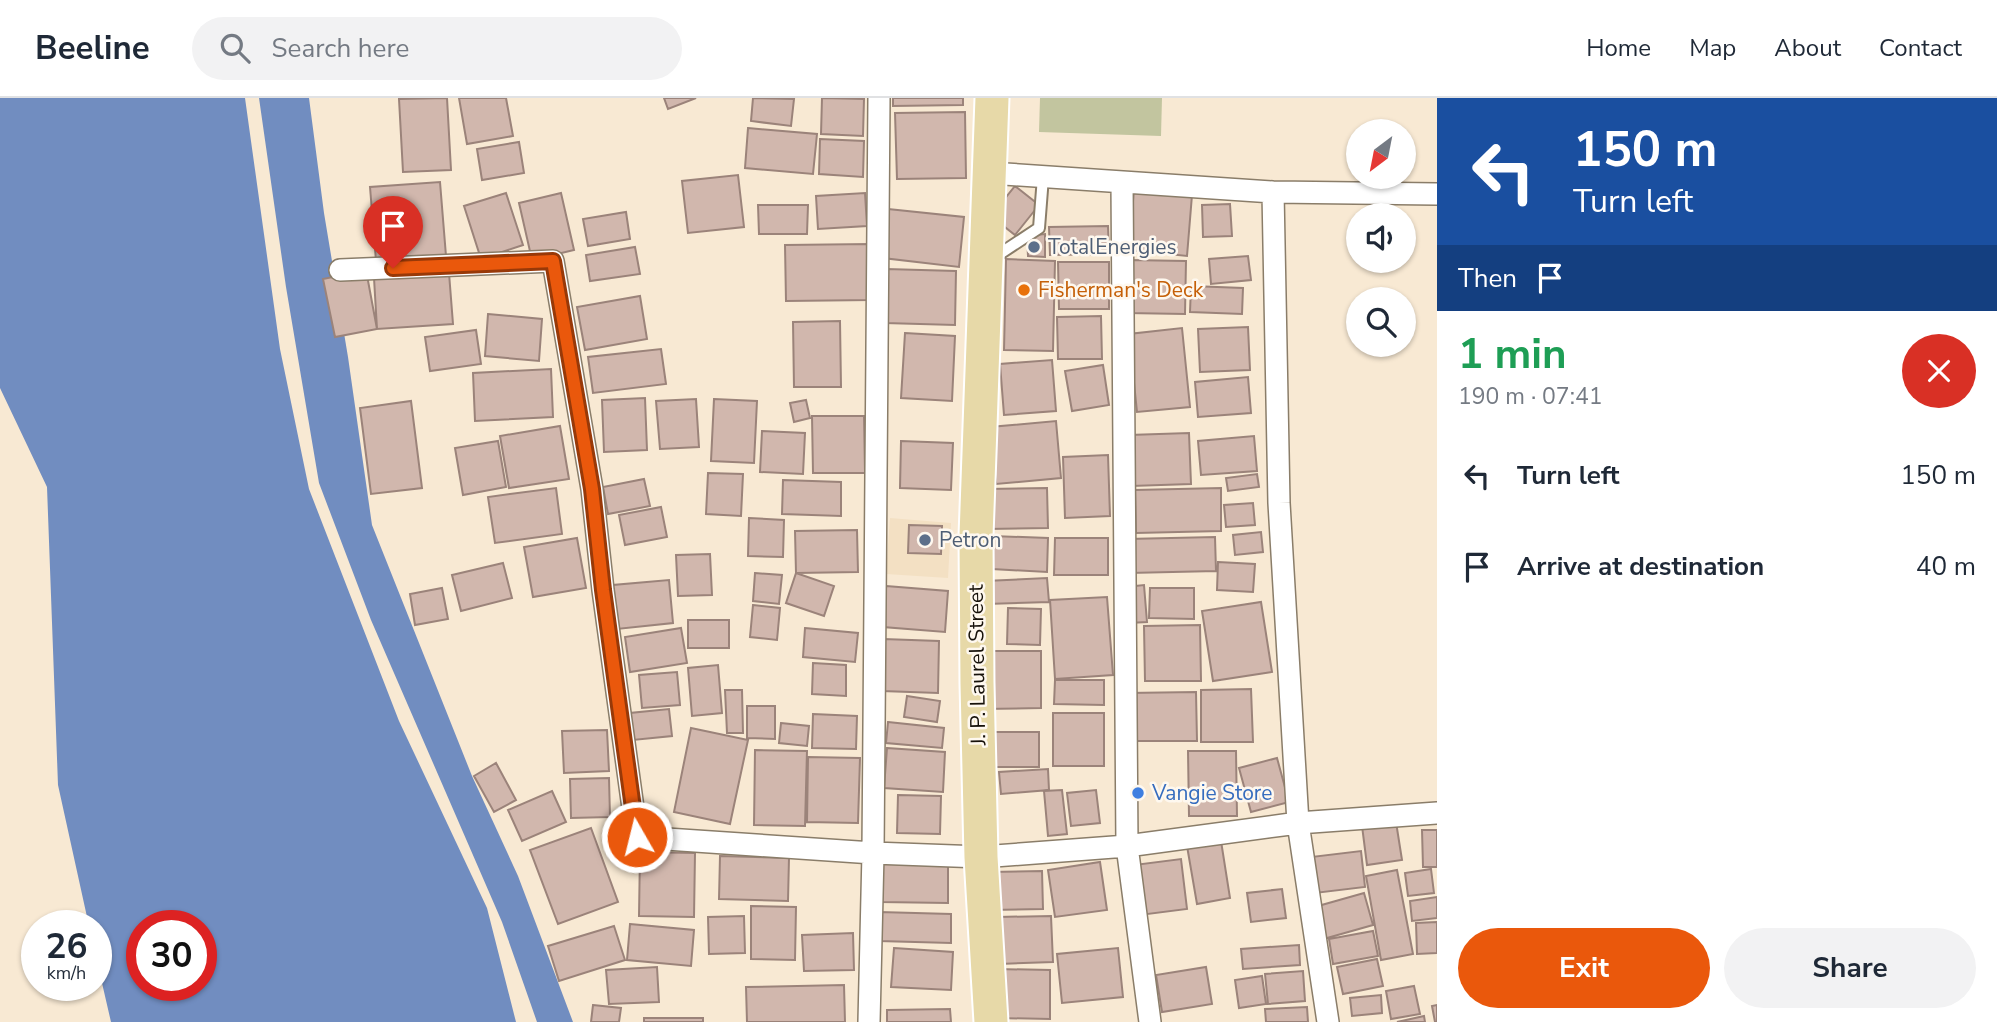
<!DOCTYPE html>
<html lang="en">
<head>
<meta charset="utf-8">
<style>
  :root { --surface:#fff; --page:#f2f2f3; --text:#1f2937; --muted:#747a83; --line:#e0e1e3; --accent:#ea580c }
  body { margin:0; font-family:"Nunito Sans",sans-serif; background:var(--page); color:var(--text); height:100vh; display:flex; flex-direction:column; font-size:26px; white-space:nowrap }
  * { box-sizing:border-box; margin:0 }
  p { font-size:23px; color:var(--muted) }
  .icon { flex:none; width:38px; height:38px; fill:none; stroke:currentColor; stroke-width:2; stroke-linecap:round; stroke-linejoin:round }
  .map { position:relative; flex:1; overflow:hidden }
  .side { display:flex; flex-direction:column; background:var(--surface); width:560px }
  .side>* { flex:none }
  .banner { background:#1a4fa0; color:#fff; overflow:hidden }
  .needle { width:46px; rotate:212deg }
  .tools { position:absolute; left:1346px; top:21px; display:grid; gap:14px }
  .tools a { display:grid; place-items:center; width:70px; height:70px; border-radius:50%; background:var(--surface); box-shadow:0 2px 5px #0004; font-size:35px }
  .speed { position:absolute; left:21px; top:812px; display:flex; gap:14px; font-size:35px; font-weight:700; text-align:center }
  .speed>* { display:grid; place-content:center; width:91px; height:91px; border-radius:50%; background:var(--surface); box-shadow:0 2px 5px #0004; line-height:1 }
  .speed small { font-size:18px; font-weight:400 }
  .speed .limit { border:10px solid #d22; background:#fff; color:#111 }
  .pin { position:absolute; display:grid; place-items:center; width:60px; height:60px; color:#fff; margin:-72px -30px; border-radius:50% 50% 50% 0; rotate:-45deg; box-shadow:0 0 7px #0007 }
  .pin .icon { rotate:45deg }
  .me { position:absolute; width:77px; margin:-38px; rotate:352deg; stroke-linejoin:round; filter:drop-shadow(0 0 5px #0008) }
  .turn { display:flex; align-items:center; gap:24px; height:147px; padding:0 21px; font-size:32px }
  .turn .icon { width:91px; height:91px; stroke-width:2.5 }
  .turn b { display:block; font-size:49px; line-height:60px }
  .then { display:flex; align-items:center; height:66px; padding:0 21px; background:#0003; gap:14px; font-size:26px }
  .round { display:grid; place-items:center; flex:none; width:74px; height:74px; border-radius:37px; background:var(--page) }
  .headline { display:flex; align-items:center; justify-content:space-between; height:119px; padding:0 21px }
  h1 { font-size:42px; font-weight:700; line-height:52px; color:#1e9e55 }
  .primary-button { display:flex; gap:14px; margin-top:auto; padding:14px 21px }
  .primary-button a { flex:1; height:80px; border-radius:42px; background:var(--accent); color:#fff; font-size:28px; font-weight:700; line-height:80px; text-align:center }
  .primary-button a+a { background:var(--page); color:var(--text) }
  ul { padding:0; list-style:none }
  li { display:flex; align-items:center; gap:21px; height:91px; padding:0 21px }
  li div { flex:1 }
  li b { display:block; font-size:26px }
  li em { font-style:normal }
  header { display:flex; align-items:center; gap:42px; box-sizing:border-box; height:98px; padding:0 35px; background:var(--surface); border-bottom:2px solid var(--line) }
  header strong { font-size:33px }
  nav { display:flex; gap:38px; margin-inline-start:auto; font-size:24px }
  .search { width:490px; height:63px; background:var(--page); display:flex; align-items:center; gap:18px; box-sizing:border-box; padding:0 24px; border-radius:38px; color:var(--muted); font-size:26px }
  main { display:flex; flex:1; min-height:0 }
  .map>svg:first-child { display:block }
  .built { fill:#f3e0c3 }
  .green { fill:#c2c59f }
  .water { fill:#718dc0; fill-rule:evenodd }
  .building { fill:#d1b7ad; stroke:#9b837a; stroke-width:2 }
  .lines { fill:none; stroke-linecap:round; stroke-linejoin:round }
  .service-casing { stroke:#8a7d69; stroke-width:14 }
  .minor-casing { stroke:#8a7d69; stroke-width:24 }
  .primary-casing { stroke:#fff; stroke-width:37 }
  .service { stroke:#fff; stroke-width:10 }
  .minor { stroke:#fff; stroke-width:21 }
  .primary { stroke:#e7d9a8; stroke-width:33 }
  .route-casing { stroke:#983908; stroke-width:18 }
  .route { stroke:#ea580c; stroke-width:12 }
  .service-dot { fill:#5c6f8a; stroke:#fef8ef; stroke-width:2.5 }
  .food-dot { fill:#e8710a; stroke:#fef8ef; stroke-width:2.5 }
  .shop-dot { fill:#3f7fe0; stroke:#fef8ef; stroke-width:2.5 }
  .labels { text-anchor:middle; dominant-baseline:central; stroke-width:5; stroke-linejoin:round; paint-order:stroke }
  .service-label { font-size:21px; fill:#4e5e75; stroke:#fef8ef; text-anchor:start }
  .food-label { font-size:21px; fill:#c56008; stroke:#fef8ef; text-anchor:start }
  .street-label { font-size:21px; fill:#16110a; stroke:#fef8ef }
  .shop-label { font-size:21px; fill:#366cbe; stroke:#fef8ef; text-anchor:start }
</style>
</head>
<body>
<header>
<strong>Beeline</strong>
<div class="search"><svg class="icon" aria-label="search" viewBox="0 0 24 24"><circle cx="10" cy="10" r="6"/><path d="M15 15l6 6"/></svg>Search here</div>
<nav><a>Home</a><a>Map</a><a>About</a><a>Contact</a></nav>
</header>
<main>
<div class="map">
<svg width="1437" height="924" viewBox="0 0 1437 924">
  <rect width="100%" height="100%" fill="#f8e9d3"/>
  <path class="built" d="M890 420 951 425 948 480 886 476Z"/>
  <path class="green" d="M1040 0H1162L1161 38 1039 34Z"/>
  <path class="water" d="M0 0H245L280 251 309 391 399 623 487 810 516 924H111L96 859V828H89L58 687 47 389 0 290ZM142 828H201V887H142Z
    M259 0H309L324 115 348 259 372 427 472 678 518 778 573 924H537L502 824 371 522 319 385 286 189Z"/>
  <path class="building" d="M447 0 451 72 403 74 399 1Z
    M459 0H506L513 38 467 46Z
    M664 0H696L668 11Z
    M753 0 794 1 791 28 751 23Z
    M822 0 864 1 863 38 821 36Z
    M893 0H963V7L893 8Z
    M965 14 966 80 897 81 895 15Z
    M748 30 817 36 813 76 745 70Z
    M820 41 864 43 863 79 819 76Z
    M519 44 524 75 482 82 477 51Z
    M738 77 744 129 688 135 682 83Z
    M440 84 446 158 376 163 370 89Z
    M1015 88 1039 107 1015 137 991 118Z
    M1134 91 1192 97 1187 158 1129 152Z
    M506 95 523 147 481 161 464 108Z
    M561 95 574 152 532 162 519 105Z
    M865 95 867 128 818 131 816 98Z
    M1230 106 1232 138 1203 139 1202 107Z
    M758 107H808L807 136H759Z
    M888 111 964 119 959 169 883 160Z
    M626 114 630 141 588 148 583 121Z
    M1108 128 1109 156 1050 157 1049 129Z
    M1045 136V159L1028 158 1027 138Z
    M870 146 871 202 786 203 785 147Z
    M635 149 640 176 590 183 586 157Z
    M1248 158 1251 182 1211 186 1209 161Z
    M1006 161 1055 163 1053 253 1004 252Z
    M1128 162 1186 163 1185 216 1127 215Z
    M1058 164H1109V211H1059Z
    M886 171 956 173 955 227 885 225Z
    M366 172 377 231 335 239 323 181Z
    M449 175 453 226 377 231 374 180Z
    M1191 188 1243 190 1242 216 1190 214Z
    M640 198 647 241 585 252 577 209Z
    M488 216 542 221 539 263 485 258Z
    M1101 218 1102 261H1058L1057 219Z
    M840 223 841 289H794L793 224Z
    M1248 229 1250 272 1200 274 1198 231Z
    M1182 230 1190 309 1137 314 1129 236Z
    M476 232 481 266 430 273 425 239Z
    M905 235 955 238 952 303 901 300Z
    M661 251 666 286 593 295 588 259Z
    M1052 262 1056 313 1004 317 1000 266Z
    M1103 267 1109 307 1072 313 1065 273Z
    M551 271 553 319 475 323 473 275Z
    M1248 279 1251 315 1198 319 1195 284Z
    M645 300 647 352 604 354 602 302Z
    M696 301 699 349 660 351 656 303Z
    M714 301 757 303 754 365 711 363Z
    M806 302 810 320 794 324 790 305Z
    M411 303 422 390 371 396 360 310Z
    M812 318H864L865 375H813Z
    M1056 323 1061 380 996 386 990 329Z
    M560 328 569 381 509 390 500 338Z
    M762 333 805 335 803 376 760 374Z
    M1189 335 1191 386 1131 388 1129 337Z
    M1254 338 1257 373 1201 377 1198 343Z
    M498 343 506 389 463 397 455 350Z
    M901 343 953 345 951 392 900 390Z
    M1108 357 1110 418 1065 420 1063 359Z
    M708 375 743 376 741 418 706 416Z
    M1257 376 1259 389 1228 393 1226 380Z
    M644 381 650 408 608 416 603 389Z
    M783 382 841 384V418L782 416Z
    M556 390 562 436 495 445 488 399Z
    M1047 390 1048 430 987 431 986 391Z
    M1221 390V433L1136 435 1135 392Z
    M1253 405 1255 427 1226 429 1224 407Z
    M661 409 667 439 625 447 619 417Z
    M749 420 784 422 783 459 748 458Z
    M909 427 942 428 941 456 908 455Z
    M857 432 858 474 796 475 795 433Z
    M1261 434 1263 454 1235 457 1233 437Z
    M992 438 1048 440 1047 474 992 471Z
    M1215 439 1216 473 1129 475 1127 441Z
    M577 440 586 490 533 499 524 449Z
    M1055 440H1108V477H1054Z
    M710 456 712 497 678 498 676 457Z
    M1218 464 1255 466 1253 494 1217 492Z
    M503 465 512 500 461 513 452 477Z
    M755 475 782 477 779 506 753 503Z
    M796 475 834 488 824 518 786 505Z
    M1047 480 1049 504 986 506 985 483Z
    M669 482 673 525 617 531 613 487Z
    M1144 487 1147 524 1129 525 1126 489Z
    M886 488 948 493 945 534 883 529Z
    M442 490 448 521 415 527 410 496Z
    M1150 490H1194V521L1149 520Z
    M1107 499 1113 577 1055 581 1050 502Z
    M1261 504 1272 574 1213 583 1202 513Z
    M753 507 780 510 777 542 750 539Z
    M1008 510 1041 511 1040 547 1007 546Z
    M688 522H729V550H688Z
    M1200 527 1201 583H1145L1144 528Z
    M681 530 687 565 630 574 625 539Z
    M805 530 858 535 855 564 803 559Z
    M883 541 939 543 938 595 882 593Z
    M982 553H1041V610L982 611Z
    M813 565 846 567V598L812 596Z
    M718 567 722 615 692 618 688 570Z
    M677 574 680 607 642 610 639 577Z
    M1055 582H1104V607L1054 606Z
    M1251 591 1253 644H1201V592Z
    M725 592H742L743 635H727Z
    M1196 594 1197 643H1128L1127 595Z
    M907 598 940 603 937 624 904 619Z
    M747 608H775V641L747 640Z
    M669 611 672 638 633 642 630 615Z
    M1053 615H1104V668H1053Z
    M813 616 857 618 856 651 812 650Z
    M888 624 944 630 942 650 886 645Z
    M781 625 809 628 807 648 779 645Z
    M691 630 748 642 730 726 674 714Z
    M607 632 609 673 564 675 562 633Z
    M985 634H1039V669H986Z
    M887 650 945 654 943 694 884 690Z
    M755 652 807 653 805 728 754 727Z
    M1188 653H1236L1237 718H1189Z
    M808 659 860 660 858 725 807 724Z
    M1277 660 1289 704 1251 714 1239 670Z
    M496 665 516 702 494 714 474 678Z
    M1048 671 1049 692 1001 696 999 674Z
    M609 680 610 719 571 720 570 681Z
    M1062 692 1067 736 1048 738 1044 693Z
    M1096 692 1100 725 1071 728 1067 695Z
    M552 693 566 724 522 743 508 712Z
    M898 697 941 698 940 736 897 735Z
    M1396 724 1402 762 1367 767 1362 728Z
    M591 730 618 804 558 826 530 752Z
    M1422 732H1437V769H1423Z
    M1221 743 1230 800 1197 806 1187 748Z
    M1361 753 1365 789 1315 795 1311 759Z
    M640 754 695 755 694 819 639 818Z
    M720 758 789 760 788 803 719 801Z
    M1181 761 1187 811 1140 817 1134 767Z
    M1100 764 1107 812 1055 819 1048 772Z
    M880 765 948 766V805L880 804Z
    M1431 771 1434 795 1408 798 1405 775Z
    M1397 772 1413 856 1381 862 1366 778Z
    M1042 773 1043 811 989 812V774Z
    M1282 791 1286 820 1251 824 1247 795Z
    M1364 795 1373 827 1320 842 1311 810Z
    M1437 799V820L1412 823 1410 803Z
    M751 808 796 809 795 862 751 861Z
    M879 814 951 816V845L879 843Z
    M744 818 745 855 709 856 708 819Z
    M1051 818 1053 864 999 866 998 819Z
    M1437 824V855L1417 856 1416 825Z
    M630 826 694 832 691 868 627 862Z
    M614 828 625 862 559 883 548 848Z
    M1373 833 1378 858 1333 866 1329 841Z
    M853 835 854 872 804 873 802 837Z
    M1299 847 1300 867 1243 871 1241 851Z
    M894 850 953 854 951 892 891 889Z
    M1118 850 1123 899 1062 905 1057 856Z
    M1377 861 1383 888 1343 896 1337 869Z
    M657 869 659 904 609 906 606 872Z
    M1206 869 1212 906 1162 914 1156 877Z
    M996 871 1050 872V921L996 920Z
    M1303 873 1305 903 1268 906 1265 876Z
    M1262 878 1266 906 1239 910 1235 882Z
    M844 887 845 924H747L746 889Z
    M1414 888 1420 916 1391 921 1386 893Z
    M1381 897 1382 915 1352 918 1350 900Z
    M593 907 621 910 619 924H591Z
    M1437 907V924H1435L1432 908Z
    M1307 909 1308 924H1266L1265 911Z
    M950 911 951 924H887V912Z
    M1424 918 1425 924H1397Z
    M644 920H703V924H644Z"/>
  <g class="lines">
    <defs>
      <path id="service" d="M992 161 1039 130 1043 79"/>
      <path id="minor" d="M990 75 1273 94 1437 96
        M1122 84 1127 748 1150 924
        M1273 94 1279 405 1298 725 1328 924
        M340 172 553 163 592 391 603 492 637 739 873 755 981 759 1127 748 1298 725 1437 715
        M869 924 873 755 879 0"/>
      <path id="primary" d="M991 924 981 759 977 585 976 438 992 0"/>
    </defs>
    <use href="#service" class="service-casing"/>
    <use href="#minor" class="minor-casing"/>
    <use href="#primary" class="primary-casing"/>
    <use href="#service" class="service"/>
    <use href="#minor" class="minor"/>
    <use href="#primary" class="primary"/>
  </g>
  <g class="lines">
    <defs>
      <path id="route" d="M393 170 553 163 592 391 603 492 637 739"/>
    </defs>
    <use href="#route" class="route-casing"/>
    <use href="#route" class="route"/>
  </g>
  <g class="service-dot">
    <circle cx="1034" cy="149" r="7"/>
    <circle cx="925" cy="442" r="7"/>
  </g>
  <circle class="food-dot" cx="1024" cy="192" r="7"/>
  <circle class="shop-dot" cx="1138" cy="695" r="7"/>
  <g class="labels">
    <g class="service-label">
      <text x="1048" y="149">TotalEnergies</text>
      <text x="939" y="442">Petron</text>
    </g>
    <g class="food-label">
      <text x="1038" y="192">Fisherman's Deck</text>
    </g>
    <g class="street-label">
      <text transform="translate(977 567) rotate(-91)">J. P. Laurel Street</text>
    </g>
    <g class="shop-label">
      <text x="1152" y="695">Vangie Store</text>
    </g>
  </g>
</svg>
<div class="tools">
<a><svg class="needle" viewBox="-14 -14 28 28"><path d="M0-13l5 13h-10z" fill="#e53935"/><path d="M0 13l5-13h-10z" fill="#747a83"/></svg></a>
<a><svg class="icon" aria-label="sound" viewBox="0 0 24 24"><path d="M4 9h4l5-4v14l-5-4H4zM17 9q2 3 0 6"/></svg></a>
<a><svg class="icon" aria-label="search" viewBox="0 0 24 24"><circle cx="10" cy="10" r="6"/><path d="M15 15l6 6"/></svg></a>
</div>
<div class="speed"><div>26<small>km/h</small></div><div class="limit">30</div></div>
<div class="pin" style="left:393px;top:170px;background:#d93025"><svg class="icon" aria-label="arrive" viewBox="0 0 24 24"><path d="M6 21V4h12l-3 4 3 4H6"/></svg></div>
<svg class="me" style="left:637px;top:739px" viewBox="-20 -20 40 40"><circle r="17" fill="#ea580c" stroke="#fff" stroke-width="3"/><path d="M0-11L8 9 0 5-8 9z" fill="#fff"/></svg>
</div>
<section class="side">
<div class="banner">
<div class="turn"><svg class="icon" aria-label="left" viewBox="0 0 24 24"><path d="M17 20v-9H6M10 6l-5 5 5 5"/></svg><div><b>150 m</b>Turn left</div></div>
<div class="then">Then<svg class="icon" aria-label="arrive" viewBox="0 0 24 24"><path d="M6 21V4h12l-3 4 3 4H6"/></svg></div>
</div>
<div class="headline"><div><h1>1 min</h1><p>190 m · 07:41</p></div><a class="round" style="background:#d93025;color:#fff"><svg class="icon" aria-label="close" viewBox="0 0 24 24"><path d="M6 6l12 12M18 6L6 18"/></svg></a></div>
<ul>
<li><svg class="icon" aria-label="left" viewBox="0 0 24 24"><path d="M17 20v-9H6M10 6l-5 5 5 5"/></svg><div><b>Turn left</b></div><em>150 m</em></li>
<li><svg class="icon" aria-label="arrive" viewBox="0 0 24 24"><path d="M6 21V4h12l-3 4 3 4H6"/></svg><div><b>Arrive at destination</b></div><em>40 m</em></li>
</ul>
<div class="primary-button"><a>Exit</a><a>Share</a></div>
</section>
</main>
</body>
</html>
